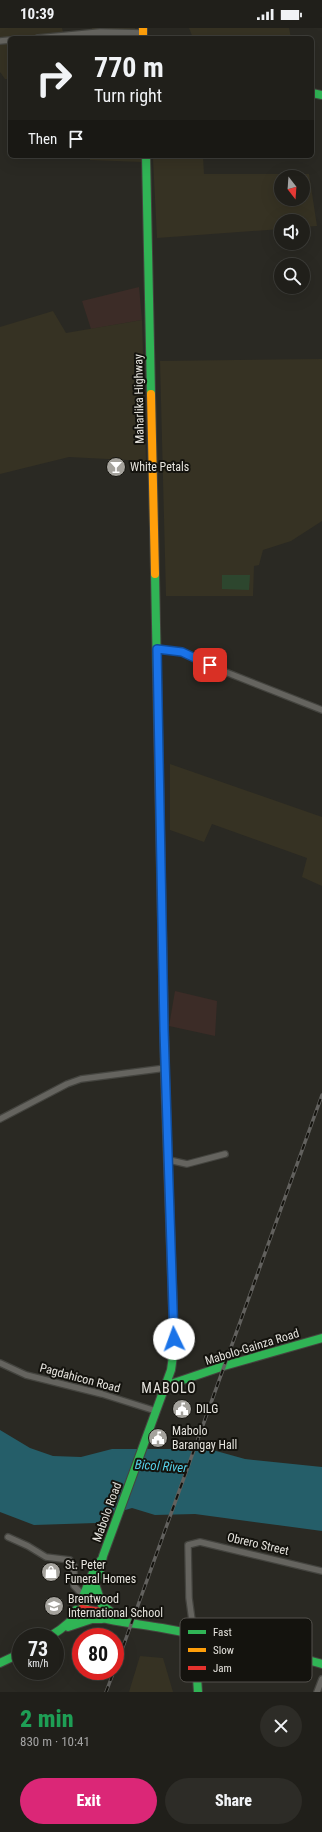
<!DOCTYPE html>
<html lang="en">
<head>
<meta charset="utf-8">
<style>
  :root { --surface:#201f1a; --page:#2d2c27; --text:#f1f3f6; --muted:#a2a2a2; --line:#3d3d39; --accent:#db2777 }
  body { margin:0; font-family:"Roboto Condensed",sans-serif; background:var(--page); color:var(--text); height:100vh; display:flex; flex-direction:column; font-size:15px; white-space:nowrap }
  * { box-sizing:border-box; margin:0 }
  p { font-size:13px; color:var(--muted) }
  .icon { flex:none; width:22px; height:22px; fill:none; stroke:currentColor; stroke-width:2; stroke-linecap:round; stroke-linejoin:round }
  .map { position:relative; height:1664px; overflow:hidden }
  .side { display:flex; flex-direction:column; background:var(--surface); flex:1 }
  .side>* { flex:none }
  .banner { position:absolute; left:8px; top:8px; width:306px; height:122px; border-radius:6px; box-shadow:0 4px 16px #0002,0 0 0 1px var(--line); background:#201f1a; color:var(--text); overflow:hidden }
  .needle { width:26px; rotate:163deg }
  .tools { position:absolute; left:274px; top:142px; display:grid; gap:8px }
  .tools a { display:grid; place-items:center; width:36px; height:36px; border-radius:50%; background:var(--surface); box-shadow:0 4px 16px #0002,0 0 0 1px var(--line); font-size:20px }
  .speed { position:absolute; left:12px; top:1600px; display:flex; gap:8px; font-size:20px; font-weight:700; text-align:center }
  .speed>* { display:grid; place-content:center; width:52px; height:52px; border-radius:50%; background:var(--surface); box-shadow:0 4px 16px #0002,0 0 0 1px var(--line); line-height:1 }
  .speed small { font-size:10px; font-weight:400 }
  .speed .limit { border:6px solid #d22; background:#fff; color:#111 }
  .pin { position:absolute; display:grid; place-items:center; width:34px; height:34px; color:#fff; margin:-17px; border-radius:8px; box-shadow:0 2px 6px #0006 }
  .me { position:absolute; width:44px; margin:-22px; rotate:357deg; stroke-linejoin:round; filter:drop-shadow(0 0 3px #0008) }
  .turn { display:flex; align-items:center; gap:14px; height:84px; padding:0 20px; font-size:18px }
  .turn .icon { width:52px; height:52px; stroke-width:2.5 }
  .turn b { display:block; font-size:28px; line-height:34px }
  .then { display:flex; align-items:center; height:38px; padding:0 20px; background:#0003; gap:8px; font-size:15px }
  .round { display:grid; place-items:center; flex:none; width:42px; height:42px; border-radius:21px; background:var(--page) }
  .headline { display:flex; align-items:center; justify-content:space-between; height:68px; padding:0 20px }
  h1 { font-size:24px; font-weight:800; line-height:30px; color:#1e9e55 }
  .cta { display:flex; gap:8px; margin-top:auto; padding:8px 20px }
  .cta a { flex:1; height:46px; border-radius:24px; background:var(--accent); color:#fff; font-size:16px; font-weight:800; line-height:46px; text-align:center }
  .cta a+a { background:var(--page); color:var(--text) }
  .status { display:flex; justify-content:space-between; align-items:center; height:28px; padding:0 20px; background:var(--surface); direction:ltr }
  .status svg { height:11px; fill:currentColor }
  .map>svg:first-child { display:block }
  .commercial { fill:#3c2c27 }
  .built { fill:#363223; fill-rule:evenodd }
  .green { fill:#2d462e }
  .water { fill:#255e69 }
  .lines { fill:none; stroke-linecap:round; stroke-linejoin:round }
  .street-casing { stroke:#44443f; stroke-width:8 }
  .fast-casing { stroke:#44443f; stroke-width:10 }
  .slow-casing { stroke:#44443f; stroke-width:10 }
  .jam-casing { stroke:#44443f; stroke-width:10 }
  .street { stroke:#65645f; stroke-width:5.5 }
  .fast { stroke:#30b455; stroke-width:8 }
  .slow { stroke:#ff9f0a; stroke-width:8 }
  .jam { stroke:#e5322d; stroke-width:8 }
  .rail-casing { stroke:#62615e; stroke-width:3.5 }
  .rail { stroke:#14130e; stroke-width:2; stroke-dasharray:6; stroke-linecap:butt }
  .route-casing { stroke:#114b97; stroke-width:10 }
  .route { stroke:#1a73e8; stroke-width:7 }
  .labels { text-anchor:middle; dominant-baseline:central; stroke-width:4; stroke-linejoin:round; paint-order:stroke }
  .street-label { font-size:12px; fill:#e5e3dd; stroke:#14130e }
  .poi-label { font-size:12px; fill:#e5e3dd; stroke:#14130e; text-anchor:start }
  .water-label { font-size:13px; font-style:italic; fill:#57d2ea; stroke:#14130e }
  .quarter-label { font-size:14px; letter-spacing:1px; fill:#e5e3dd; stroke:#14130e }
  .key { fill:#14130e; stroke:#53514c; stroke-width:1 }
  .key-label { font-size:11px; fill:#e5e3dd }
</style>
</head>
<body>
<div class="status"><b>10:39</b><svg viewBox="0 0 49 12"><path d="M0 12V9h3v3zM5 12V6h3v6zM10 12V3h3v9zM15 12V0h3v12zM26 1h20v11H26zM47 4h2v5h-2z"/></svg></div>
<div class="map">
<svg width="322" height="1664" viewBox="0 0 322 1664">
  <rect width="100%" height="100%" fill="#2a2923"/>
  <path class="commercial" d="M139 259 142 292 91 301 82 273Z
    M175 963 217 973 215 1008 169 998Z"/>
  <path class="built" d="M0 0H62L63 4 92 3V0H135V10H10V51H5L0 44Z
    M189 0H289L291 10H193Z
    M89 128H142V134L90 132Z
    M171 128H203L204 146H309L317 198 303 199V193H281V201L157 210 153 131ZM281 149H303V171H281Z
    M53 283 66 305 142 292 146 433 69 429 0 446V299Z
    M322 331V493L291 513 263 522 259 537 254 538 253 568H166L160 333Z
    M170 736 322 789V858L302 849 307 830 212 796 204 814 170 802Z
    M140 1628 163 1630 173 1664H129Z"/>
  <path class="green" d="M222 547H250L249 562 222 561Z"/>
  <path class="water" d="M0 1402 30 1420 53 1428 81 1429 112 1421H209L245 1431 322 1439V1503L195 1486 155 1487 132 1480 112 1486 96 1495 34 1497 0 1484Z"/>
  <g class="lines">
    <defs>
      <path id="street" d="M38 10 100 4 143 5
        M0 13 10 12
        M157 621 182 624 223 643 322 682
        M0 1091 67 1056 81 1051 166 1040
        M169 1132 187 1136 225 1126
        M0 1335 26 1347 102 1366 156 1383
        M8 1509 28 1518 46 1529 70 1532 74 1538V1558L84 1568
        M194 1607 189 1570 188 1517 200 1514 322 1543
        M317 1664 322 1651"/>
      <path id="fast" d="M312 65 322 67
        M146 128 151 366
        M155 546 165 1049
        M165 1358 224 1338 322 1310
        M96 1559 102 1577 114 1586
        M82 1571 94 1542 101 1532
        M76 1582C104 1593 133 1595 162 1600 216 1610 270 1621 322 1636
        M68 1599 92 1591H102
        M194 1607 198 1664
        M49 1609C81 1590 97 1564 103 1528L171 1342 174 1321 173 1283
        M0 1635 21 1625"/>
      <path id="slow" d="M143 0V10
        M151 366 155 546
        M165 1049 173 1283"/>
      <path id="jam" d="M82 1581 114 1586"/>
    </defs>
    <use href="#street" class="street-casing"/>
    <use href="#fast" class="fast-casing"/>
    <use href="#slow" class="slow-casing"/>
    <use href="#jam" class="jam-casing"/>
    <use href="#street" class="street"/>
    <use href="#fast" class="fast"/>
    <use href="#slow" class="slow"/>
    <use href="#jam" class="jam"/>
    <defs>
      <path id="rail" d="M115 1641 322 1067
        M106 1664 114 1643"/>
    </defs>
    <use href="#rail" class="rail-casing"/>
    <use href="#rail" class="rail"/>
  </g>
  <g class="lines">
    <defs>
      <path id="route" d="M174 1311 164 1002 157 621 182 624 210 637"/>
    </defs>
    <use href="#route" class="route-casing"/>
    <use href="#route" class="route"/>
  </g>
  <defs>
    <symbol id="bar-disc" viewBox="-11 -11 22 22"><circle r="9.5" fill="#a4a29c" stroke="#14130e"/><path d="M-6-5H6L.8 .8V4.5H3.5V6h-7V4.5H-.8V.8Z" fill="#fff"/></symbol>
    <symbol id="civic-disc" viewBox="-11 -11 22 22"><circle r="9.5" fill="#a4a29c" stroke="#14130e"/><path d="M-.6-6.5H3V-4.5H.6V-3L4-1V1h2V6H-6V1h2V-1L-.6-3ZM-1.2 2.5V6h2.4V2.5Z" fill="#fff"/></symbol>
    <symbol id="shop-disc" viewBox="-11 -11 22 22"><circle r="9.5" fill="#a4a29c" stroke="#14130e"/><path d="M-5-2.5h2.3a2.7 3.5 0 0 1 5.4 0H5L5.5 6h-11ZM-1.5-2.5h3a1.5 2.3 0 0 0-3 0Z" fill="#fff"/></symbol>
    <symbol id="school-disc" viewBox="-11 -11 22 22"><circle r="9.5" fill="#a4a29c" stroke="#14130e"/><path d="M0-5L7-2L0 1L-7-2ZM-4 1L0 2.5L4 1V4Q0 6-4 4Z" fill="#fff"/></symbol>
  </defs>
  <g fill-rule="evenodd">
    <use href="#bar-disc" x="105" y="428" width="22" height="22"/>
    <use href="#civic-disc" x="171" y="1370" width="22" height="22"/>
    <use href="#civic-disc" x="147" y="1399" width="22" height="22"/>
    <use href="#shop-disc" x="40" y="1533" width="22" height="22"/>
    <use href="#school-disc" x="43" y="1567" width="22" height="22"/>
  </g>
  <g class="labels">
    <g class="street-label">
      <text transform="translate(139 371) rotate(-91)">Maharlika Highway</text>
      <text transform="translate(252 1319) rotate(-17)">Mabolo-Gainza Road</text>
      <text transform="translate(80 1350) rotate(15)">Pagdahicon Road</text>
      <text transform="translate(107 1484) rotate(-70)">Mabolo Road</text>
      <text transform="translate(258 1516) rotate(13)">Obrero Street</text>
    </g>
    <g class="poi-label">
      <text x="130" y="439">White Petals</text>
      <text x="196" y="1381">DILG</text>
      <text x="172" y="1403">Mabolo<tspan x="172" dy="14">Barangay Hall</tspan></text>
      <text x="65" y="1537">St. Peter<tspan x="65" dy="14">Funeral Homes</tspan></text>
      <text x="68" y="1571">Brentwood<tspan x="68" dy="14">International School</tspan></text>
    </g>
    <g class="water-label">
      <text transform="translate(161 1438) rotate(4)">Bicol River</text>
    </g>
    <g class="quarter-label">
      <text x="169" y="1360">MABOLO</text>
    </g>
  </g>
  <rect x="180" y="1590" width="132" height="64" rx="6" class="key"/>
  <rect x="188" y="1602" width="18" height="4" fill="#30b455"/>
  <rect x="188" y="1620" width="18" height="4" fill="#ff9f0a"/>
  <rect x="188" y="1638" width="18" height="4" fill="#e5322d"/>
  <g class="key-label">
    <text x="213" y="1608">Fast</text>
    <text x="213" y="1626">Slow</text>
    <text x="213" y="1644">Jam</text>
  </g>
</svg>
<div class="tools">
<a><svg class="needle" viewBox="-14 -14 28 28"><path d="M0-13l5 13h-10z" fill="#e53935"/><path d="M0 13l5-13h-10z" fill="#a2a2a2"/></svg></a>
<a><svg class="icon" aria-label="sound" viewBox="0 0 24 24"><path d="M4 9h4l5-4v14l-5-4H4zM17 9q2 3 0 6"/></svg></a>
<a><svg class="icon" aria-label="search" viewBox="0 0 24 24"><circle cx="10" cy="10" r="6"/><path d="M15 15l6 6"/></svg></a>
</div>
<div class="speed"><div>73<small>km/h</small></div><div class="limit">80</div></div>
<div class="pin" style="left:210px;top:637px;background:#d93025"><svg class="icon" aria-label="arrive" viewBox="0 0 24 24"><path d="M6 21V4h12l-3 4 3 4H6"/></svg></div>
<svg class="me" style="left:174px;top:1311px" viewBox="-20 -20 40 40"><circle r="19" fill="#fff"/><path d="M0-13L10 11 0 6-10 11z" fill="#1a73e8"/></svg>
<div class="banner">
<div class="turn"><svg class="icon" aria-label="right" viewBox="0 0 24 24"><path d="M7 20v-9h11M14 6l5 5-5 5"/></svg><div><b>770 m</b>Turn right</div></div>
<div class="then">Then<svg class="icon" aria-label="arrive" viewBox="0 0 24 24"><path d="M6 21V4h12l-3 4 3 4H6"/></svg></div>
</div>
</div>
<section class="side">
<div class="headline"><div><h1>2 min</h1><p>830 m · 10:41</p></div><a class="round"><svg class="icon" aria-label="close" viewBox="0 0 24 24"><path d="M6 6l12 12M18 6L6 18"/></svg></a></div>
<div class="cta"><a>Exit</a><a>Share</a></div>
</section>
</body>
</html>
